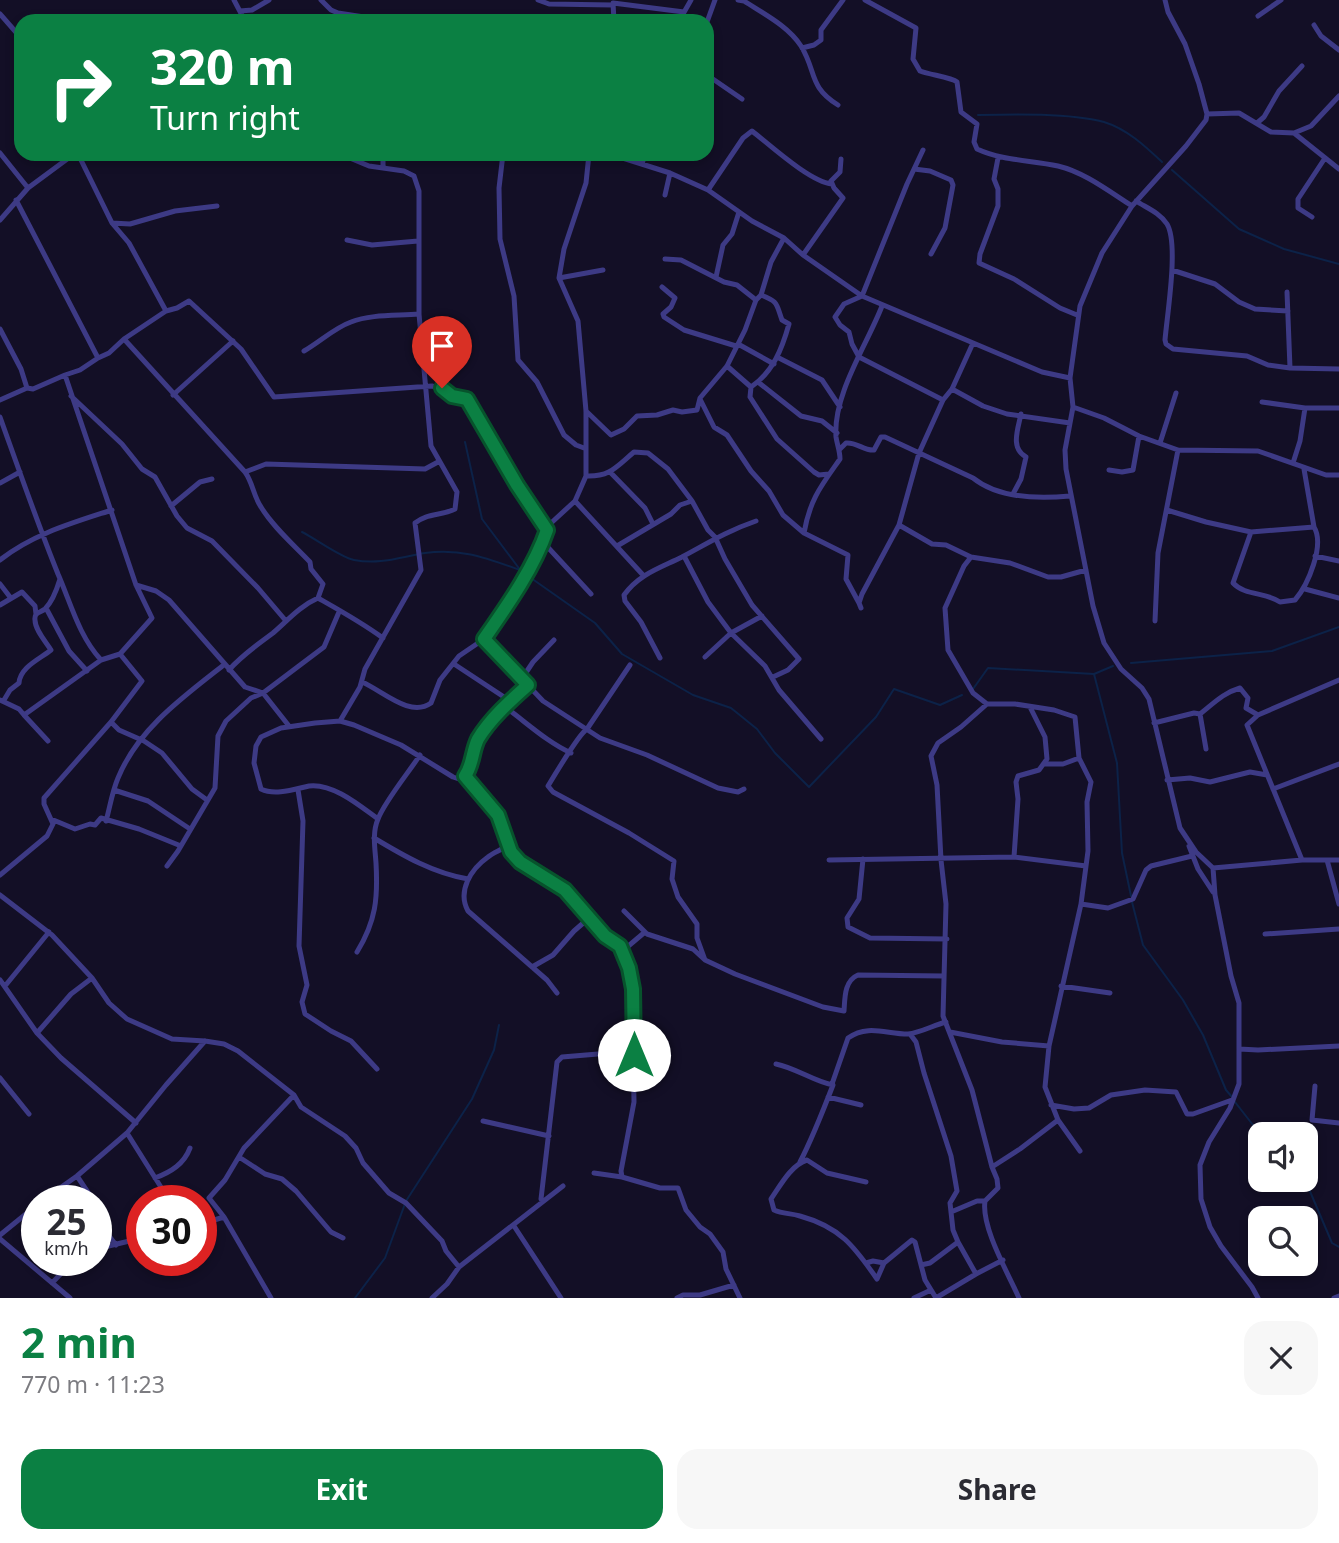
<!DOCTYPE html>
<html lang="en">
<head>
<meta charset="utf-8">
<style>
  :root { --surface:#fff; --page:#f7f7f7; --text:#2b2b33; --muted:#7c7c81; --accent:#0b8043 }
  body { margin:0; font-family:"Noto Sans",sans-serif; background:var(--page); color:var(--text); height:100vh; display:flex; flex-direction:column; font-size:26px; white-space:nowrap }
  * { box-sizing:border-box; margin:0 }
  p { font-size:23px; color:var(--muted) }
  .icon { flex:none; width:38px; height:38px; fill:none; stroke:currentColor; stroke-width:2; stroke-linecap:round; stroke-linejoin:round }
  .map { position:relative; height:1298px; overflow:hidden }
  .sheet { display:flex; flex-direction:column; background:var(--surface); flex:1 }
  .sheet>* { flex:none }
  .hud { position:absolute; left:14px; top:14px; width:700px; height:147px; border-radius:21px; box-shadow:0 4px 10px #0003; background:#0b8043; color:#fff; overflow:hidden }
  .controls { position:absolute; left:1248px; top:1122px; display:grid; gap:14px }
  .controls a { display:grid; place-items:center; width:70px; height:70px; border-radius:14px; background:var(--surface); box-shadow:0 4px 10px #0003; font-size:35px }
  .speed { position:absolute; left:21px; top:1185px; display:flex; gap:14px; font-size:35px; font-weight:700; text-align:center }
  .speed>* { display:grid; place-content:center; width:91px; height:91px; border-radius:50%; background:var(--surface); box-shadow:0 4px 10px #0003; line-height:1 }
  .speed small { font-size:18px; font-weight:400 }
  .speed .limit { border:10px solid #d22; background:#fff; color:#111 }
  .pin { position:absolute; display:grid; place-items:center; width:60px; height:60px; color:#fff; margin:-72px -30px; border-radius:50% 50% 50% 0; rotate:-45deg; box-shadow:0 0 7px #0007 }
  .pin .icon { rotate:45deg }
  .me { position:absolute; width:77px; margin:-38px; rotate:0deg; stroke-linejoin:round; filter:drop-shadow(0 0 5px #0008) }
  .turn { display:flex; align-items:center; gap:24px; height:147px; padding:0 21px; font-size:32px }
  .turn .icon { width:91px; height:91px; stroke-width:2.5 }
  .turn b { display:block; font-size:49px; line-height:60px }
  .round { display:grid; place-items:center; flex:none; width:74px; height:74px; border-radius:21px; background:var(--page) }
  .headline { display:flex; align-items:center; justify-content:space-between; height:119px; padding:0 21px }
  h1 { font-size:42px; font-weight:700; line-height:52px; color:var(--accent) }
  .primary-button { display:flex; gap:14px; margin-top:auto; padding:14px 21px }
  .primary-button a { flex:1; height:80px; border-radius:21px; background:var(--accent); color:#fff; font-size:28px; font-weight:700; line-height:80px; text-align:center }
  .primary-button a+a { background:var(--page); color:var(--text) }
  .map>svg:first-child { display:block }
  .lines { fill:none; stroke-linecap:round; stroke-linejoin:round }
  .stream { stroke:#0c2248; stroke-width:2 }
  .street { stroke:#3d3a85; stroke-width:5 }
  .route-casing { stroke:#07532c; stroke-width:18 }
  .route { stroke:#0b8043; stroke-width:12 }
</style>
</head>
<body>
<div class="map">
<svg width="1339" height="1298" viewBox="0 0 1339 1298">
  <rect width="100%" height="100%" fill="#130f26"/>
  <g class="lines">
    <path class="stream" d="M978 115C1015 114 1069 113 1104 122 1127 129 1145 146 1162 162
      M1172 170 1239 229 1284 249 1339 264
      M465 442 482 519 521 571 595 623 622 654 693 695 731 708 757 729 775 753 809 787 876 717 894 689 940 705 962 695
      M302 532C316 539 340 557 354 560 380 565 400 557 425 553 461 548 486 558 520 570
      M1131 663 1272 651 1339 627
      M1094 674 1117 763 1122 853 1131 896
      M973 689 988 668 1094 674 1113 666
      M1132 902 1143 945 1183 1000 1203 1035 1226 1090 1232 1097
      M1235 1102 1260 1134
      M1299 1180 1309 1189 1332 1243 1339 1247
      M355 1298 385 1258 406 1201 472 1099 494 1050 499 1025"/>
    <path class="street" d="M234 0 245 21
      M321 0 331 10 338 13 390 21
      M538 0 549 4 613 5
      M738 0 744 1C764 14 788 26 801 46 817 72 808 86 838 105
      M865 0 916 28 913 59 920 71C930 75 951 77 957 82L961 112 977 124 974 142 977 149C1003 161 1031 160 1058 166 1084 172 1110 192 1132 206
      M1165 0 1168 12 1185 44 1199 84 1207 114 1206 120 1186 146 1132 206 1102 253 1080 306 1070 378 1073 407 1065 450 1066 469 1093 606 1104 643 1121 669 1142 688 1149 699 1180 828 1196 852 1213 868 1215 895 1231 976 1239 1003V1084L1230 1108 1209 1142 1200 1165 1201 1199 1210 1227 1221 1246 1252 1287 1258 1298
      M613 3 684 12
      M613 3 614 21
      M240 11 252 10 269 0
      M0 14 21 38
      M1258 16 1281 0
      M679 21 691 0
      M707 22 715 0
      M1314 25 1321 36 1339 50
      M802 48 814 45 821 40V30L843 0
      M707 75 742 99
      M1207 114 1239 113 1271 132 1294 133 1339 169
      M1257 123 1264 117 1279 91 1302 66
      M1294 133 1311 126 1339 96
      M923 150 907 184 862 296 844 304 835 317 840 325 849 332 852 344 859 357 943 400
      M0 153 28 188
      M78 154 112 223 129 243 166 311
      M305 154 308 156 317 154
      M320 154 345 156 369 166 404 171 414 176 419 191V314L431 446 457 492 455 509C441 516 427 513 415 523L421 570 365 669 360 687 340 721
      M503 154 499 188 500 239 514 296 518 360 537 382 564 435 576 445 584 448
      M610 154 670 173 708 190 752 221 784 238 803 255 862 296 1042 372 1070 378
      M998 158 994 179 998 189V206L980 254 979 263 1014 279 1060 308 1077 315
      M642 164 645 154
      M383 168V154
      M914 169 930 171 951 180 953 185 945 228 931 254
      M708 190 743 138 752 131C770 145 810 182 832 184
      M665 195 670 173
      M16 200 98 358 80 370 65 375
      M1136 201C1147 208 1160 213 1167 224 1179 244 1167 315 1165 340L1166 344 1173 349 1247 356 1268 365 1290 368 1339 369
      M1312 217 1298 208V199L1325 158
      M0 220 28 188 74 154
      M112 223 130 224 175 211 217 206
      M347 240 372 245 418 241
      M803 255 843 198 834 188 831 181 840 172 841 159
      M665 259 681 260 724 282 737 285 756 300
      M1172 270 1215 284 1239 302 1255 309 1288 311
      M716 277 723 245 732 234 739 212
      M559 278 603 270
      M662 287 675 298 671 307 663 314 664 317 684 330 736 346
      M1287 292 1290 368
      M0 329 21 369 27 388 0 400
      M124 339 166 311 177 308 189 301 241 349 274 397 432 386C445 389 454 400 467 399L517 485 547 530
      M738 344 774 364
      M304 351C320 342 334 328 351 322 371 314 398 316 419 314
      M777 357 822 380 840 407
      M98 358 109 353 124 339 245 472C253 483 253 495 261 507 273 527 294 545 310 562L311 569 323 584 318 598C341 611 361 622 383 638
      M727 366 751 387 750 397 777 439 814 472 819 475 829 474
      M758 382 801 416 822 421 837 433
      M751 387C773 372 782 349 789 324L782 320C776 304 779 302 761 295
      M27 388 33 389 65 375 136 585 152 618 120 654 101 660 24 715 48 741
      M952 389 983 406 1007 414 1070 423
      M173 395 233 341
      M71 396 122 444 142 469 155 477 177 516 187 528 212 541 258 588 286 621
      M700 399 714 427 727 435 751 471 769 491 783 515 804 533 848 555 846 579 859 603
      M1262 402 1305 408
      M1073 407 1104 418 1139 436 1178 450 1258 451 1326 475H1339
      M586 411 611 435 624 429 637 416 657 415 673 410 682 412 697 410 700 398 727 366 745 330 756 300 761 295 771 262 784 238
      M0 417C19 470 37 522 58 574 71 604 79 636 101 660
      M1160 443 1176 393
      M840 449 846 443C857 442 864 451 874 450L881 437H885L973 478C999 499 1039 499 1070 496
      M1293 463 1300 441 1305 408H1339
      M1304 469 1314 527
      M1109 470 1122 472 1133 470 1139 436
      M245 472 266 464 425 469 438 462
      M610 472 645 508 653 524
      M586 476C610 477 616 467 634 452L648 453 668 469 692 501 708 530 715 537 725 559 752 605 799 659 788 670 773 677
      M0 483 20 472
      M1013 494 1021 479 1026 457C1010 448 1018 429 1021 414
      M575 501 643 575
      M171 506 200 482 212 479
      M1167 510 1206 522 1251 532 1314 527C1325 545 1308 585 1295 600L1280 602C1266 592 1245 596 1233 583L1251 532
      M899 525 932 544 946 545 971 557 1010 563 1048 577H1061L1086 570
      M804 533C810 499 821 486 840 459 840 451 837 444 836 437 833 394 867 345 882 306
      M543 542 591 594
      M617 546 671 514 680 505 692 501
      M684 556 708 602 731 633 765 666 779 690 821 739
      M1315 556 1339 561
      M971 557 964 566 945 608 948 650 973 693 987 704H1015L1054 710 1075 717 1079 758 1091 782 1087 802 1088 851 1081 904 1049 1046 1045 1087 1058 1120 1080 1151
      M0 560C33 534 72 523 112 510
      M0 584 10 597
      M136 585 156 591 169 600 245 687 263 693 289 726
      M1305 589 1339 598
      M0 605 22 592 35 606 36 614
      M46 608 69 651 87 671
      M861 608 859 603 862 594 899 525 919 453 943 400 952 389 973 343
      M1155 621 1158 553 1178 450
      M484 639 543 701 600 738 647 755 718 788 738 792 744 789
      M705 657 731 633 762 616
      M660 658 641 622 625 601 624 595C639 574 660 568 682 557 708 543 727 531 756 521
      M454 664 510 701
      M630 665 587 729C580 733 554 776 548 786L553 792 629 833 674 861 672 879 678 897 697 924V938L705 960
      M229 670C242 655 257 645 273 633 288 620 300 606 318 598
      M521 680 533 662 554 640
      M362 682C383 691 410 718 431 703L440 680 459 656 484 639 517 589 543 542 550 524 575 501 586 476V411L578 321 559 278 564 249 586 183 589 154
      M0 700 19 709 24 715
      M4 700 10 690 19 683C20 667 40 659 51 650 46 642 35 630 35 620 34 612 40 613 45 609 53 601 57 589 60 579
      M505 707C527 723 547 742 571 753
      M1200 714C1214 703 1223 693 1240 688L1248 698 1246 708 1258 715
      M111 722 119 730 144 741 162 753 192 789 207 800
      M1154 723 1194 713 1200 714 1206 749
      M1045 764H1063L1079 758
      M465 776 498 815 505 829 511 852 520 862 565 890 605 936 626 948 645 932
      M1167 780 1190 778 1210 782 1250 772 1267 775
      M1273 789 1339 764
      M114 790 148 801 190 829
      M298 790 303 821 299 946 307 985 302 1002 305 1014 331 1031 351 1041 377 1069
      M51 819 75 829 90 824 95 825 101 818 139 829 181 846
      M378 819C360 806 333 783 309 786 295 789 275 796 261 789L254 763 256 746 261 737 281 728 315 723 340 721 354 725 401 745 453 777 459 779 467 774 477 741 510 701 528 685
      M106 821C110 807 112 792 118 778 138 729 183 697 225 664
      M374 838C404 856 433 873 468 879
      M508 845C502 850 494 852 488 857 471 869 457 891 468 911L547 980 557 993
      M1189 846 1198 869 1213 892
      M1014 857 1018 799 1016 782 1018 776 1039 770 1047 759 1045 737 1030 707
      M863 859 859 899 847 918 848 927 870 938 947 939
      M829 860 1014 857 1086 866
      M1302 860 1247 725 1258 715 1339 680
      M1327 860 1339 904
      M167 866 178 851 215 788 218 736 226 721 251 698 263 693 324 647 339 612
      M1213 868 1302 860H1339
      M0 875 47 836 53 824 44 804V798L111 722 142 681 120 654
      M0 895 52 935 92 978 109 1003 127 1019 172 1039 205 1041 224 1044 238 1051 294 1095 301 1107 345 1136 356 1148 363 1163 389 1193 406 1203 442 1241 446 1251 459 1267
      M1081 904 1108 908 1133 899 1146 870 1151 866 1192 856
      M624 911 647 934 693 949 705 960 735 974 823 1007 844 1011C845 998 844 981 858 975L944 976
      M1265 934 1339 929
      M620 946C633 981 634 1006 633 1044
      M357 952C376 921 378 898 376 863 375 848 372 833 378 819 385 801 409 772 420 755
      M532 967 553 955 574 931 589 918
      M0 980 37 1033 61 1058 136 1123
      M5 986 49 932
      M1061 986 1110 993
      M950 1032 1002 1042 1049 1046
      M37 1033 71 994 92 978
      M910 1034 916 1042 924 1073 951 1156 957 1191 950 1203 953 1230 958 1242 930 1263 921 1265
      M1239 1049 1258 1050 1339 1046
      M776 1064C796 1068 815 1082 833 1085 823 1111 813 1137 800 1162
      M0 1078 29 1114
      M832 1084 848 1038C868 1024 886 1034 908 1034 920 1033 934 1025 946 1022
      M1315 1086 1312 1120 1339 1123
      M828 1097 861 1105
      M1051 1105 1074 1109 1089 1108 1111 1095 1145 1090 1176 1092 1187 1114H1193L1232 1100
      M483 1121 549 1136
      M127 1133 169 1200
      M239 1157 265 1174 282 1179 296 1191 331 1232 343 1238
      M992 1167 1020 1149 1058 1120
      M594 1173 622 1177
      M77 1176 89 1194 88 1200
      M155 1178C171 1172 184 1164 190 1148
      M866 1182 827 1173 807 1160C791 1165 780 1186 771 1199L774 1210C783 1214 790 1213 800 1216 840 1227 854 1246 877 1279L884 1263 912 1240 915 1242 925 1280 936 1298 976 1274 958 1242
      M541 1199 557 1062 562 1057 622 1052 633 1044 634 1102 621 1171 622 1177 660 1188H678L686 1210 700 1227 710 1234 723 1252 726 1269 740 1298
      M43 1200 77 1176 127 1133 166 1085 205 1041
      M985 1201C981 1227 1008 1273 1019 1298
      M951 1212 977 1201H985L998 1188 997 1179 992 1167 972 1090 943 1016 946 904 941 860 937 785 931 756 938 743 961 727 987 704
      M224 1217 209 1198 225 1180 244 1148 294 1095
      M96 1219 116 1245
      M201 1224 224 1217 271 1298
      M514 1226 561 1298
      M0 1235 37 1205
      M0 1239 70 1298
      M96 1249 142 1238
      M866 1263 873 1261 884 1263
      M976 1274 1003 1260
      M52 1283 74 1260
      M432 1298 447 1284 459 1267 563 1186
      M677 1298 683 1295H700L734 1285
      M914 1298 931 1290
      M1334 1298 1339 1296"/>
  </g>
  <g class="lines">
    <defs>
      <path id="route" d="M442 388 452 396 467 399 517 485 547 530C534 568 507 606 484 639L528 685C510 701 490 719 478 739 472 751 473 765 465 776L498 815 511 852 520 862 565 890 605 936 620 946 629 968 633 989 634 1055"/>
    </defs>
    <use href="#route" class="route-casing"/>
    <use href="#route" class="route"/>
  </g>
</svg>
<div class="controls">
<a><svg class="icon" aria-label="sound" viewBox="0 0 24 24"><path d="M4 9h4l5-4v14l-5-4H4zM17 9q2 3 0 6"/></svg></a>
<a><svg class="icon" aria-label="search" viewBox="0 0 24 24"><circle cx="10" cy="10" r="6"/><path d="M15 15l6 6"/></svg></a>
</div>
<div class="speed"><div>25<small>km/h</small></div><div class="limit">30</div></div>
<div class="pin" style="left:442px;top:388px;background:#d93025"><svg class="icon" aria-label="arrive" viewBox="0 0 24 24"><path d="M6 21V4h12l-3 4 3 4H6"/></svg></div>
<svg class="me" style="left:634px;top:1055px" viewBox="-20 -20 40 40"><circle r="19" fill="#fff"/><path d="M0-13L10 11 0 6-10 11z" fill="#0b8043"/></svg>
<div class="hud">
<div class="turn"><svg class="icon" aria-label="right" viewBox="0 0 24 24"><path d="M7 20v-9h11M14 6l5 5-5 5"/></svg><div><b>320 m</b>Turn right</div></div>
</div>
</div>
<section class="sheet">
<div class="headline"><div><h1>2 min</h1><p>770 m · 11:23</p></div><a class="round"><svg class="icon" aria-label="close" viewBox="0 0 24 24"><path d="M6 6l12 12M18 6L6 18"/></svg></a></div>
<div class="primary-button"><a>Exit</a><a>Share</a></div>
</section>
</body>
</html>
